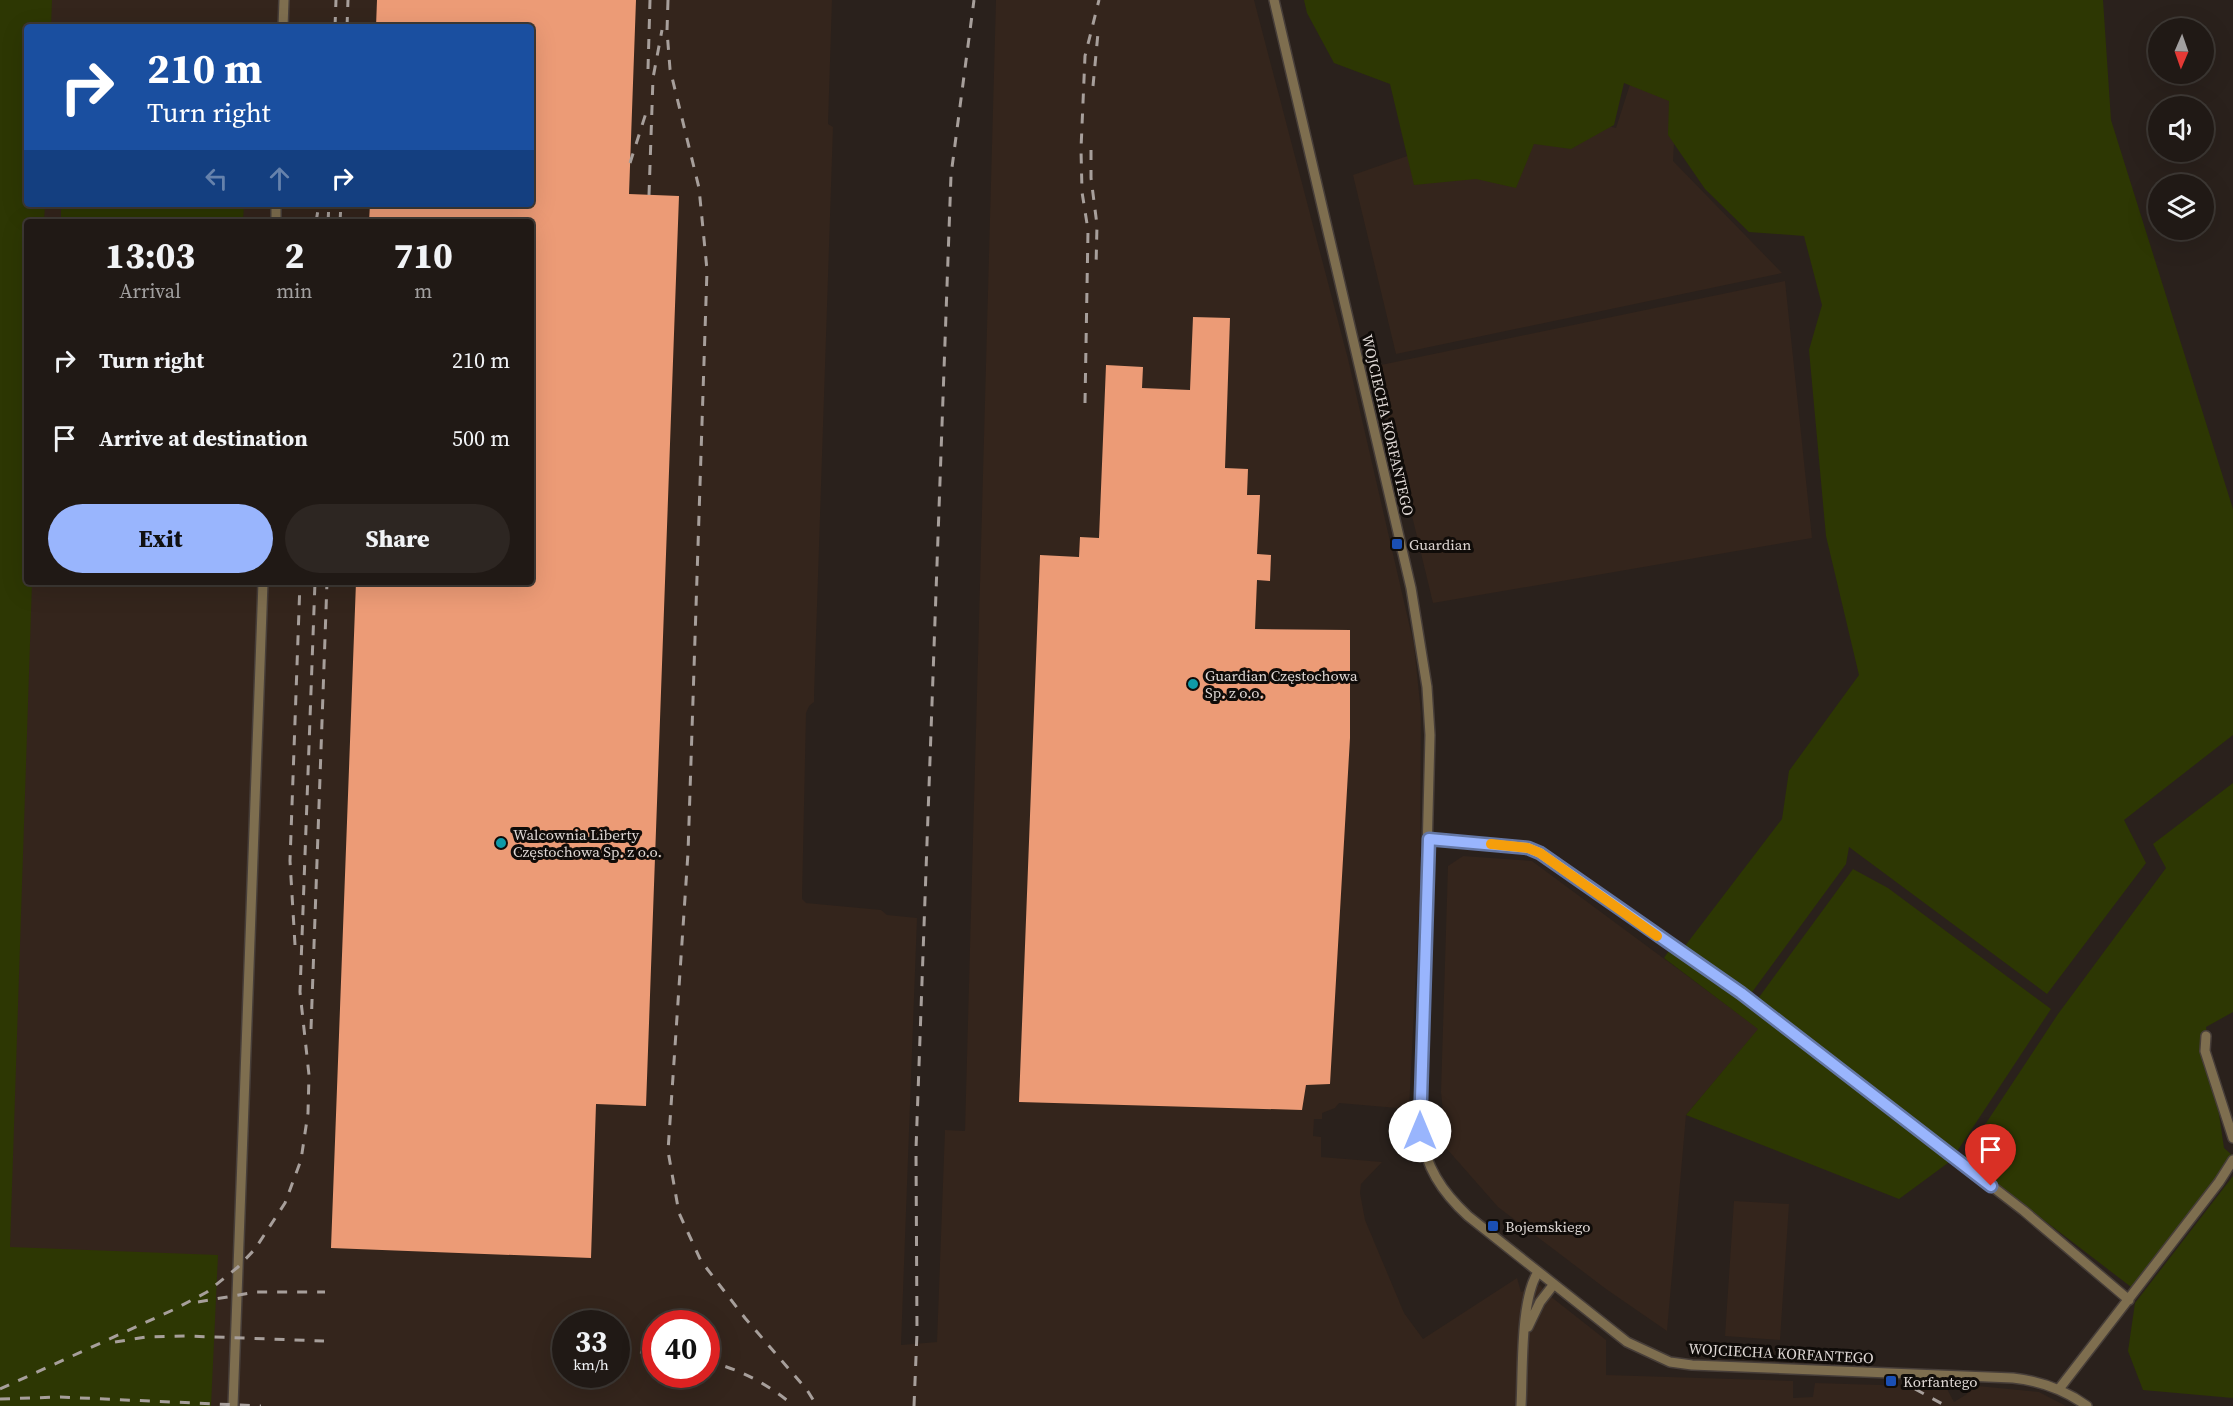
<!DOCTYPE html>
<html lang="en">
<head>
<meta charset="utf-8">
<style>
  :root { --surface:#201915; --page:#2d2622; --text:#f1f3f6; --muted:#a2a0a0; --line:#3d3834; --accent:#99b5fd }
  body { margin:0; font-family:"Source Serif 4",serif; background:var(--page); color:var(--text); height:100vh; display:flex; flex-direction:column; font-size:22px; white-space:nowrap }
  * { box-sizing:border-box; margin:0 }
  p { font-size:20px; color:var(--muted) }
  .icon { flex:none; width:33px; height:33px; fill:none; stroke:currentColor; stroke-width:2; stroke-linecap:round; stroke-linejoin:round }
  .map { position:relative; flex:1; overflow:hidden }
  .panel { position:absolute; left:24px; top:219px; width:510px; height:366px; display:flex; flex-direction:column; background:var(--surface); border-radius:6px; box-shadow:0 6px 24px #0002,0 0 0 2px var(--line) }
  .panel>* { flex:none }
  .hud { position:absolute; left:24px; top:24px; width:510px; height:183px; border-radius:6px; box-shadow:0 6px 24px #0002,0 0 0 2px var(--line); background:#1a4fa0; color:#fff; overflow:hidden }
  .needle { width:39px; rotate:182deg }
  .fabs { position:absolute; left:2148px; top:18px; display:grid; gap:12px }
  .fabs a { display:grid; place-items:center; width:66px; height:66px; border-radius:50%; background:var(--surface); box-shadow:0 6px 24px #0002,0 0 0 2px var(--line); font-size:30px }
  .speed { position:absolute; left:552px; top:1310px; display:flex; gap:12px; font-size:30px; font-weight:700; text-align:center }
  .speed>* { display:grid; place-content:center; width:78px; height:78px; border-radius:50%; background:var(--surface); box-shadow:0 6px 24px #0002,0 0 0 2px var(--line); line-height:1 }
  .speed small { font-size:15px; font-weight:400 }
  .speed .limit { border:9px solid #d22; background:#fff; color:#111 }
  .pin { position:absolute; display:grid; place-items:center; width:51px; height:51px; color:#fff; margin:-62px -26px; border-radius:50% 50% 50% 0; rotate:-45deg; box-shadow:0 0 6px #0007 }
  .pin .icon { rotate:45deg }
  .me { position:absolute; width:66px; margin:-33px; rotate:0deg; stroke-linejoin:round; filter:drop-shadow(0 0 4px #0008) }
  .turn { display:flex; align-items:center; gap:21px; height:126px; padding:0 24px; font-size:27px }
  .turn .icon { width:78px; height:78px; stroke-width:2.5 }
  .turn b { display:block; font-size:42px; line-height:51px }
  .lanes { display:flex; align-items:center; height:57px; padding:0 24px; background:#0003; justify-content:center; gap:30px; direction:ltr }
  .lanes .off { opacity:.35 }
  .eta { display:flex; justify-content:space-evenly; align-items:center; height:102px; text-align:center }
  .eta b { font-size:36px; font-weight:800; line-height:42px }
  .button { display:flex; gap:12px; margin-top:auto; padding:12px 24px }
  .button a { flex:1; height:69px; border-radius:36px; background:var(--accent); color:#111; font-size:24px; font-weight:800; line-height:69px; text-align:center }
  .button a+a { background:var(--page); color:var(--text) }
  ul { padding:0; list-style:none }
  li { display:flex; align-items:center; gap:18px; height:78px; padding:0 24px }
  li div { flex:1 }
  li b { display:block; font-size:22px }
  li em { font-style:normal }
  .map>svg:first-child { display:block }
  .built { fill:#34251c; fill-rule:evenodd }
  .green { fill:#2d3703 }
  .building { fill:#ec9b76 }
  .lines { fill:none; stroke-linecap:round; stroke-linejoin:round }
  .minor-casing { stroke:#473e39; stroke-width:12 }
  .minor { stroke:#7e6e4f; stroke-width:9 }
  .rail { stroke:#a79f9b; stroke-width:3; stroke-dasharray:10 10; stroke-linecap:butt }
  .route-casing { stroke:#6376a4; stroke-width:15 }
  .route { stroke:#99b5fd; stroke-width:10 }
  .slow { stroke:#f59e0b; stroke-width:10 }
  .transit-dot { fill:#1a4fb4; stroke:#100c09; stroke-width:2 }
  .culture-dot { fill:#0f9aa8; stroke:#100c09; stroke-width:2 }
  .labels { text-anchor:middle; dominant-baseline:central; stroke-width:6; stroke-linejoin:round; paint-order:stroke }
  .street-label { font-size:15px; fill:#ded7d4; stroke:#100c09 }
  .poi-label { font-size:15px; fill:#ded7d4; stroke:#100c09; text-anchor:start }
</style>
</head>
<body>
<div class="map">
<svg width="2233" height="1406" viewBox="0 0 2233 1406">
  <rect width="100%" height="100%" fill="#2a211c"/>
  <path class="built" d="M38 0H832L828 124 833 127 814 696V702L809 706 806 713 802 899 806 903 881 910 887 915 917 918 901 1345 937 1342 945 1130 965 1131 996 0H1254L1348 359 1414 645 1421 713 1420 893 1409 1109 1339 1103 1335 1108 1322 1113V1119H1314L1313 1136 1321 1137V1157L1382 1162 1361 1184 1360 1193 1365 1220 1404 1313 1423 1339 1517 1278 1521 1292 1540 1285 1545 1292 1606 1340V1375L1793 1381V1398L1813 1397 1815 1383 1946 1387 1954 1402 1967 1394 1968 1385 2039 1392 2066 1406H0L27 582H531V222H31V204H531V27H37ZM566 1323H616V1374H566ZM656 1323H706V1374H656Z
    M1642 47 1679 54 1673 161 1782 273 1396 354 1353 175 1493 126 1521 104 1616 128Z
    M1785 281 1812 538 1433 603 1376 366Z
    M1463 856 1532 861 1759 1029 1686 1115 1667 1331 1606 1289 1498 1207 1447 1149 1441 1092 1448 866Z
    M1734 1201 1789 1204 1780 1340 1725 1336Z"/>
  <path class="green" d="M0 0H52L51 27H27V204H45L44 222H27V582H32L10 1247 218 1255 211 1406H0Z
    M1304 0H2103L2111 120 2233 509V735L2124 820 2146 863 2047 994 1849 847 1846 864 1750 995 1685 946 1782 819 1789 771 1859 675 1826 536 1809 350 1822 305 1804 236 1749 232 1705 189 1668 135 1669 101 1624 83 1614 125 1571 149 1534 144 1516 188 1476 179 1414 185 1390 84 1334 63 1307 13Z
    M61 204H244L243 222H61Z
    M2233 783V1012L2206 1027 2224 1148 2233 1156 2135 1290 1963 1158 2058 1014 2166 868 2153 844Z
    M1853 869 1888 888 2051 1009 1956 1153 1757 1000Z
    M1672 946 1952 1160 1899 1199 1686 1115 1758 1029 1664 958Z
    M2233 1176V1398L2143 1390 2128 1351 2135 1303Z"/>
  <path class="building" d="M377 0H636L629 194 679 196 646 1106 596 1104 591 1258 331 1248 356 582H531V222H369L370 204H531V27H376Z
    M1193 317 1230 318 1225 468 1248 469 1247 495H1260L1257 554 1271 555 1270 581 1257 580 1255 629 1350 630V738L1330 1084 1306 1085 1302 1110 1019 1102 1040 555 1079 557 1080 537 1099 538 1106 365 1143 367 1142 388 1190 390Z"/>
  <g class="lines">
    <defs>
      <path id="minor" d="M1274 0 1411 588 1427 687 1430 735 1420 1131C1426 1167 1441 1191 1468 1216L1627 1342 1670 1362 1692 1365 2013 1378C2040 1381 2065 1390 2087 1406
        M283 27 284 0
        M276 222V204
        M1429 839 1528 848 1540 853 1741 993 2024 1211 2129 1300
        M2206 1036 2205 1051 2233 1138
        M1528 1327 1540 1302 1554 1284
        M2059 1389 2219 1182 2233 1160
        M233 1406 263 582
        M1521 1406C1523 1371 1520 1300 1538 1272"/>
    </defs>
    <use href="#minor" class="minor-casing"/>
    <use href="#minor" class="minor"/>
    <path class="rail" d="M668 0 667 31 670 69 699 188 707 270 688 853 668 1151 679 1213 701 1261 745 1318 807 1390 817 1406
      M335 27 336 0
      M347 27 348 0
      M648 69 650 0
      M1093 86 1098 33
      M1091 150V178L1097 225 1096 267
      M630 163 646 113
      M649 195 653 78 662 30
      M316 222 319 204
      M328 222 329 204
      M340 222 341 204
      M1085 403 1088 230 1082 192 1081 149 1085 56 1099 0
      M295 945 290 861 300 582
      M311 1029 327 582
      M198 1302 256 1292H325
      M115 1342 146 1337 187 1336 324 1341
      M640 1352 656 1353
      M706 1361C740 1369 768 1384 794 1406
      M0 1389 175 1309 207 1292 238 1267 255 1249 285 1203 301 1160 308 1113 309 1075 300 992 315 582
      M1915 1389 1946 1406
      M0 1399 60 1397 261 1406
      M914 1406 917 1333 916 1149 951 175 974 0"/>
  </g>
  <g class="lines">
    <defs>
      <path id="route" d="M1420 1131 1429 839 1528 848 1540 853 1741 993 1991 1186"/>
    </defs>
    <use href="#route" class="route-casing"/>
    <use href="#route" class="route"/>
    <path class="slow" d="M1491 844 1528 848 1540 853 1657 936"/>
  </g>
  <g class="transit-dot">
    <rect x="1391" y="538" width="12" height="12" rx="3"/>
    <rect x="1487" y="1220" width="12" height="12" rx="3"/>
    <rect x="1885" y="1375" width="12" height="12" rx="3"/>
  </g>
  <g class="culture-dot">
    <circle cx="1193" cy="684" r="6"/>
    <circle cx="501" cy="843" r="6"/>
  </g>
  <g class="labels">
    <g class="street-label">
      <text transform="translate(1388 425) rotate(77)">WOJCIECHA KORFANTEGO</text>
      <text transform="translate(1781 1353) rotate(3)">WOJCIECHA KORFANTEGO</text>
    </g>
    <g class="poi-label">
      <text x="1409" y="544">Guardian</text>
      <text x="1205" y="675">Guardian Częstochowa<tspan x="1205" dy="17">Sp. z o.o.</tspan></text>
      <text x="513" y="834">Walcownia Liberty<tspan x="513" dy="17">Częstochowa Sp. z o.o.</tspan></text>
      <text x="1505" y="1226">Bojemskiego</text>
      <text x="1903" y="1381">Korfantego</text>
    </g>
  </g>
</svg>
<div class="fabs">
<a><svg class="needle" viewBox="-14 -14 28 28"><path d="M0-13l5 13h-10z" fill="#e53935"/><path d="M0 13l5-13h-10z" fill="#a2a0a0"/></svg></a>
<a><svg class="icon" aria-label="sound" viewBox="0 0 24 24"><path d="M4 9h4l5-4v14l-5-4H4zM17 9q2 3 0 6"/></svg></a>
<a><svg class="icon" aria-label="layers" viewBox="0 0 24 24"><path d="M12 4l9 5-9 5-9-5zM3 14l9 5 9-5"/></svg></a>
</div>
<div class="speed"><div>33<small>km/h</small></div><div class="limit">40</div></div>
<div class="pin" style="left:1991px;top:1186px;background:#d93025"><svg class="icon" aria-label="arrive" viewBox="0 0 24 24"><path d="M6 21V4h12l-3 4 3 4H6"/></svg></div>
<svg class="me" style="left:1420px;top:1131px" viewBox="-20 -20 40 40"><circle r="19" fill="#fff"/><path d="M0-13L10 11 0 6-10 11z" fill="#99b5fd"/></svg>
<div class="hud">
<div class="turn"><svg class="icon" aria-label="right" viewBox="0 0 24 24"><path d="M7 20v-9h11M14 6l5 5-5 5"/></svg><div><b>210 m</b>Turn right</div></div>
<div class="lanes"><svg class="icon off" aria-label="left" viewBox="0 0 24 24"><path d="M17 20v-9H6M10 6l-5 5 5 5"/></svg><svg class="icon off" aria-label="ahead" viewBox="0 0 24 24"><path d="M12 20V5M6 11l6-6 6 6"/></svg><svg class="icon" aria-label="right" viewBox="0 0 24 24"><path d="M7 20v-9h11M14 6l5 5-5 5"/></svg></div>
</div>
<section class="panel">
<div class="eta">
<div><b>13:03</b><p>Arrival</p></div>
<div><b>2</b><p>min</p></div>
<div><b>710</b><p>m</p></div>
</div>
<ul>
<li><svg class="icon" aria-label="right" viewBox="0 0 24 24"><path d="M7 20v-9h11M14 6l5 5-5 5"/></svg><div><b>Turn right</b></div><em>210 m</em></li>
<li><svg class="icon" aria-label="arrive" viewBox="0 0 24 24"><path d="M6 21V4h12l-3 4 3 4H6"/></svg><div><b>Arrive at destination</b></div><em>500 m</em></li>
</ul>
<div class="button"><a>Exit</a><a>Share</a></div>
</section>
</div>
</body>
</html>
